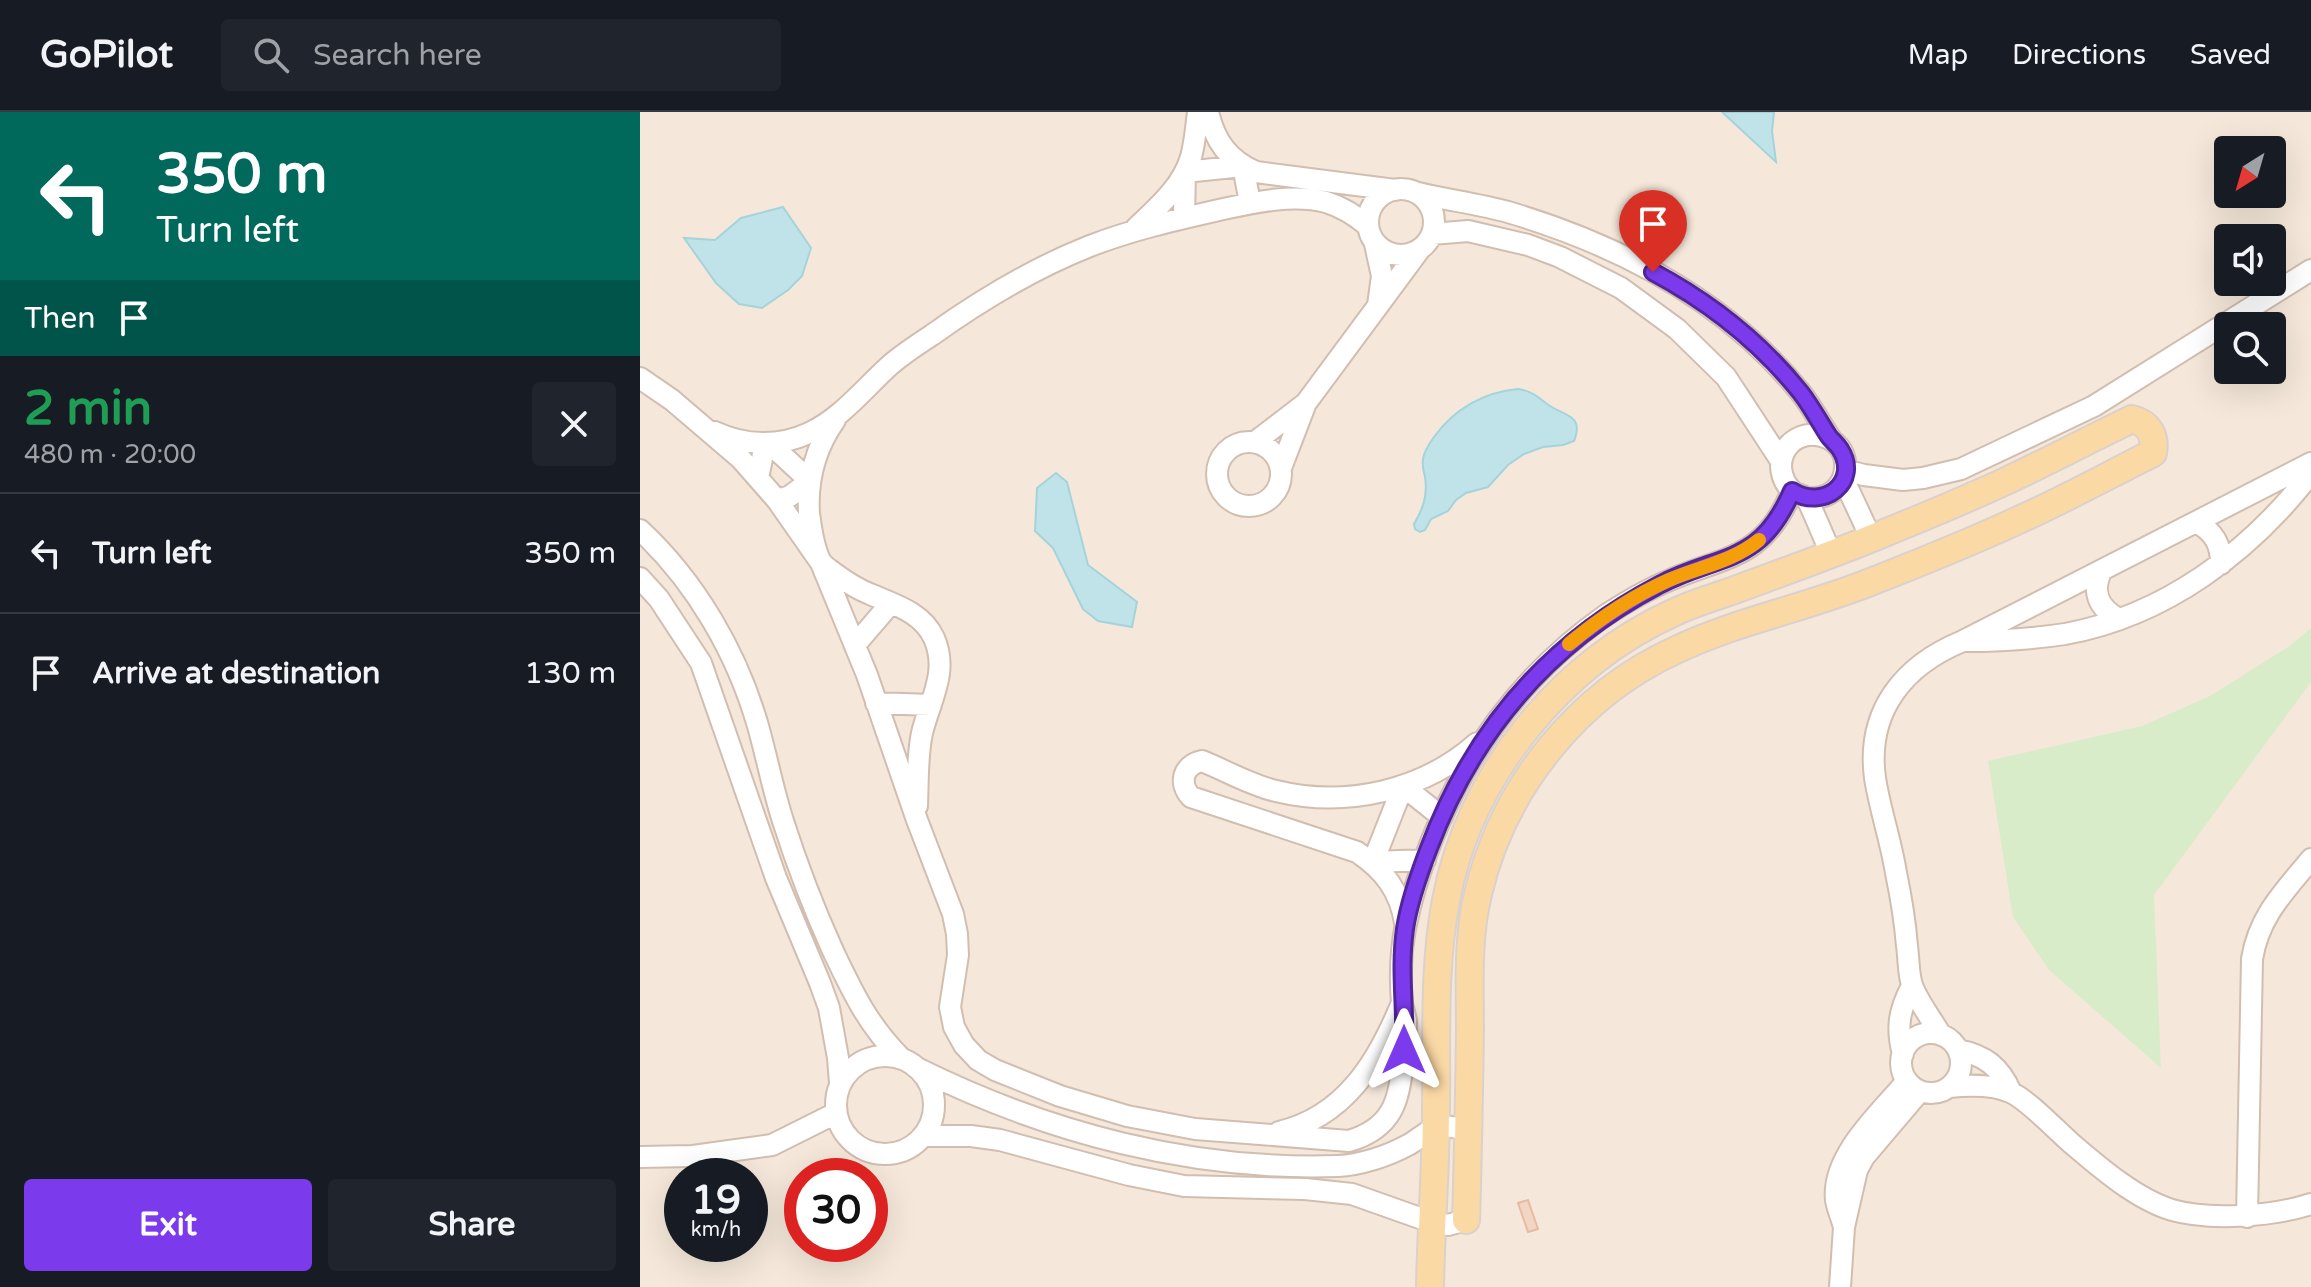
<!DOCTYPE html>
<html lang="en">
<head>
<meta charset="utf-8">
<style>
  :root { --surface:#171b24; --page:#20242c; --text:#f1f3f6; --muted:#9ea1a6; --line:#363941; --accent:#7c3aed }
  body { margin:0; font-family:"Varela Round",sans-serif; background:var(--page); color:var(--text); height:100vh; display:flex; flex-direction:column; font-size:30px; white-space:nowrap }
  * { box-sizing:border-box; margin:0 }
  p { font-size:26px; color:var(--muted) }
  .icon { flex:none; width:44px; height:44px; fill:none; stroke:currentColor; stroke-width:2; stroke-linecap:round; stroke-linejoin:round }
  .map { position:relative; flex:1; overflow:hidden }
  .sheet { display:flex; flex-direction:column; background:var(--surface); width:640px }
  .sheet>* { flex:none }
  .hud { background:#00695c; color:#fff; overflow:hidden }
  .needle { width:52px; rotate:217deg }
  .fabs { position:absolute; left:1574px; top:24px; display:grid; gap:16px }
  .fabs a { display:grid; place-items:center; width:72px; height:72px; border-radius:8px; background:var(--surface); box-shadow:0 8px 32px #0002; font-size:40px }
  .speed { position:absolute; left:24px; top:1046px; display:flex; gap:16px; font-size:40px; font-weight:700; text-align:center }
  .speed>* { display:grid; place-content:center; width:104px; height:104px; border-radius:50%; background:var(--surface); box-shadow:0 8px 32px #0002; line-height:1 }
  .speed small { font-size:20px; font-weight:400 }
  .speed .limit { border:12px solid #d22; background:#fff; color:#111 }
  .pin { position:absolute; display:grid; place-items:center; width:68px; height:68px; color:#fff; margin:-82px -34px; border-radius:50% 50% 50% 0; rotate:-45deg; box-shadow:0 0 8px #0007 }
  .pin .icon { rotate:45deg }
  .me { position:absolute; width:88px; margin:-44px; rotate:0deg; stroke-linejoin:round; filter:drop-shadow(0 0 6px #0008) }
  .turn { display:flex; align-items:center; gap:28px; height:168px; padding:0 24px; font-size:36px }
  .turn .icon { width:104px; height:104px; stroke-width:2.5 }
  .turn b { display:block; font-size:56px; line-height:68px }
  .then { display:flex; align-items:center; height:76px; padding:0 24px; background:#0003; gap:16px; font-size:30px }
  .round { display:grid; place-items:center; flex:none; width:84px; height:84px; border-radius:8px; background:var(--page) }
  .headline { display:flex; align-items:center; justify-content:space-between; height:136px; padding:0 24px }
  h1 { font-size:48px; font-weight:700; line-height:60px; color:#1e9e55 }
  .action { display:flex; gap:16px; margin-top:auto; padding:16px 24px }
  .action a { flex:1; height:92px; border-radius:8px; background:var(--accent); color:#fff; font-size:32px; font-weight:700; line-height:92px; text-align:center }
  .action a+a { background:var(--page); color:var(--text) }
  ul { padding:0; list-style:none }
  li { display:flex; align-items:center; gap:24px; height:120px; padding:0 24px; border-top:2px solid var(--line) }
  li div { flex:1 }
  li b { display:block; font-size:30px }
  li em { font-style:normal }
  header { display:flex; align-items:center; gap:48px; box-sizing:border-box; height:112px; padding:0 40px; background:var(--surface); border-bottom:2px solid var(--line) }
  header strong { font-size:38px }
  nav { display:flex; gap:44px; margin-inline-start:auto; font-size:28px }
  .search { width:560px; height:72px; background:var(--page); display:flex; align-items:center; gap:20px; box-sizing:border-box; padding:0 28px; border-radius:8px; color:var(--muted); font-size:30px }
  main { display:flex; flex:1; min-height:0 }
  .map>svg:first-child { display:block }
  .residential { fill:#f5e8da; fill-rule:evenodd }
  .green { fill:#d8ecc9 }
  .water { fill:#bfe3e8; stroke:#a5d3da; stroke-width:2 }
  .building { fill:#f3d5c3; stroke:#e6bba3; stroke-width:2 }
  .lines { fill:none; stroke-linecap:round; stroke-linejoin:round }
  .minor-casing { stroke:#d1beb0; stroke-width:24 }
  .major-casing { stroke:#dad1cd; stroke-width:30 }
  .minor { stroke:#fff; stroke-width:20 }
  .major { stroke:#fbd9a5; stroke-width:26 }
  .route-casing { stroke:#51269a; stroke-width:20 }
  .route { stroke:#7c3aed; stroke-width:14 }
  .slow { stroke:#f59e0b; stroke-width:14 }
</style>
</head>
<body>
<header>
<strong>GoPilot</strong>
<div class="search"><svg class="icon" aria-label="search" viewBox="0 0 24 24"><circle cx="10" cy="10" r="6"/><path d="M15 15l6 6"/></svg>Search here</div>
<nav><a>Map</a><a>Directions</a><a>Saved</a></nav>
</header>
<main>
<section class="sheet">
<div class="hud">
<div class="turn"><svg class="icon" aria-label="left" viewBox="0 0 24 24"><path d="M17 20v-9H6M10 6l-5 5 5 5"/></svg><div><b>350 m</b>Turn left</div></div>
<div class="then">Then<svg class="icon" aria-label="arrive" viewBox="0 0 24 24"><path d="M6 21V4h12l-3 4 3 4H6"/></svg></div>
</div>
<div class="headline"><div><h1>2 min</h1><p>480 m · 20:00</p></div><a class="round"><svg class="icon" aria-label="close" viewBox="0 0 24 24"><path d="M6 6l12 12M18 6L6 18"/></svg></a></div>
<ul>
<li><svg class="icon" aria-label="left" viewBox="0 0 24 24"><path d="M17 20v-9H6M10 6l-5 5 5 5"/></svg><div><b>Turn left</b></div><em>350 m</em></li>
<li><svg class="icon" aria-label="arrive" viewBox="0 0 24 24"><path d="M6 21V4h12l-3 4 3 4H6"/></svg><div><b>Arrive at destination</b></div><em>130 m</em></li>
</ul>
<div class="action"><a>Exit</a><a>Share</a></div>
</section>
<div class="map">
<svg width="1671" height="1175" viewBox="0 0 1671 1175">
  <rect width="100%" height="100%" fill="#fdf6ec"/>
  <path class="residential" d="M0 0H1671V1175H0ZM1588 38H1632V82H1588ZM1588 126H1632V170H1588ZM1588 214H1632V258H1588ZM42 1064H110V1132H42ZM162 1064H230V1132H162Z"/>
  <path class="green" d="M1671 516V570L1514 783 1521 956 1409 858 1373 805 1348 649 1502 614 1570 584 1651 533Z"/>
  <path class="water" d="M1082 0H1134L1132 19 1136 50Z
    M143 95 171 136 162 164 148 178 122 196 99 192 76 171 44 126 75 128 101 106Z
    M878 277C891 279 897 284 907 292 923 304 945 302 934 329L923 333 903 335 884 342 868 353 848 375 826 381 816 388 808 399 791 407 785 418 780 420 775 417 774 412C783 397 788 383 785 365 783 358 782 354 783 347 784 339 789 332 794 325 814 297 844 280 878 277Z
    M416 361 427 370 448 453 497 490 492 515 458 509 443 497 413 436 395 419 397 376Z"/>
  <path class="building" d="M888 1088 898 1117 888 1120 878 1091Z"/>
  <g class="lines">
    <defs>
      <path id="minor" d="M568 0C575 29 588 48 616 60L755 78
        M728 110a33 33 0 1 1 66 0a33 33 0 1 1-66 0Z
        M778 81C807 88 839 92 868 100 979 133 1087 189 1161 281 1172 295 1181 312 1191 327
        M544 106 545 60 603 54 610 91
        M496 116C518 95 542 75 551 45 555 31 556 15 558 0
        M792 122 828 119 888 133 920 145 981 176 1037 217 1086 265 1141 349
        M735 132 742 164 738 193
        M0 266 32 288 101 347 137 388 181 451 227 563 277 708 313 802 317 822 318 843 310 895 314 915 324 933 338 948 355 958 420 984 487 1004 555 1017 709 1029C753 1016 760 988 763 946 764 934 766 921 766 909 765 903 763 897 762 891 760 867 761 836 766 812 776 765 794 718 816 675 852 606 902 548 966 503 986 490 1008 477 1030 468 1089 443 1124 446 1152 379
        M195 308C176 335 167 368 169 401 171 416 173 434 180 448 183 454 189 457 194 461 205 469 217 477 230 482 255 493 282 500 294 526 309 560 290 588 282 621 277 644 278 670 277 694
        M75 320C105 334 139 335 169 321 200 307 223 278 248 255 261 243 277 233 292 223 341 188 394 156 450 134 491 118 535 108 579 98 612 91 652 81 686 90 702 95 715 103 728 114
        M577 362a32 32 0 1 1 64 0a32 32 0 1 1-64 0Z
        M615 330 666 291 780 137
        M641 356 666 291
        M1205 358 1224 363 1263 368 1283 366 1321 357 1454 294 1671 158
        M118 366 123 342 129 331 170 369 150 384 137 388
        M1203 366 1231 426
        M1166 386C1185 388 1203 378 1205 357 1209 321 1156 309 1143 343 1138 356 1143 373 1155 381 1158 383 1163 383 1166 386 1170 391 1187 433 1191 442
        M1556 410C1574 420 1581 432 1581 452
        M0 418C56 470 97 541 118 614 127 646 133 678 143 709 157 753 174 797 193 839 213 881 228 913 261 946
        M1462 458C1451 479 1458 496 1479 507
        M0 466 19 487 61 551 136 766 180 871 189 896 198 946 200 971
        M1327 529C1360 529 1392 527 1425 522 1525 504 1610 440 1671 361
        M215 533 251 491
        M236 591 291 593
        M785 748 733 750 763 674 802 705
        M765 811C760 779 744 758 717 740L551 685C538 671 543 653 562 649 587 659 610 673 636 679 706 696 783 679 837 631
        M1261 951a30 30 0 1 1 60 0a30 30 0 1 1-60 0Z
        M1301 923C1292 908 1280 892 1273 876 1268 864 1269 847 1267 834 1265 809 1261 785 1256 761 1251 729 1240 698 1235 666 1226 599 1264 553 1323 529L1671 351
        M1318 938C1345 943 1360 955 1371 980
        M1263 942C1256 916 1259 898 1272 874
        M196 993a49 49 0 1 1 98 0a49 49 0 1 1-98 0Z
        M279 957C409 1021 552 1059 698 1054 720 1053 748 1044 768 1033 778 1028 788 1017 799 1015 810 1013 820 1016 829 1020
        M1309 975C1329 973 1352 972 1370 980 1387 987 1415 1017 1431 1031 1459 1055 1496 1087 1532 1098 1571 1109 1634 1104 1671 1092
        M639 1020C704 1005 737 951 761 893
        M283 1024H331L360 1028 489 1063 544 1074 665 1077 712 1082 791 1110 808 1113 826 1108
        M0 1045 53 1044 132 1033 196 1001
        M1607 1105 1612 847C1619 804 1644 780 1671 747
        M1203 1112C1201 1104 1197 1096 1196 1088 1191 1044 1241 1000 1267 969
        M1200 1175 1204 1115 1217 1058 1224 1045 1280 979"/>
      <path id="major" d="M790 1175C791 1116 796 1056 796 997 797 928 793 856 806 788 829 664 921 551 1035 500 1052 492 1071 486 1089 480 1133 464 1177 448 1220 431 1269 411 1319 391 1366 369 1409 349 1450 327 1492 307 1509 311 1516 324 1513 341 1467 364 1420 390 1372 411 1326 432 1279 451 1233 469 1169 495 1100 508 1038 537 938 582 863 675 838 782 827 827 830 874 830 920 829 983 828 1046 826 1108"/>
    </defs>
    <use href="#minor" class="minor-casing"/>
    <use href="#major" class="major-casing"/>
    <use href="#minor" class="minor"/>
    <use href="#major" class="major"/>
  </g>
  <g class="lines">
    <defs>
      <path id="route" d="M764 938C766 898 759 858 765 817 769 790 779 762 789 736 833 619 908 531 1019 473 1080 441 1120 454 1152 379 1183 399 1221 370 1200 337 1196 331 1191 328 1188 323 1179 309 1171 294 1161 281 1121 231 1069 190 1013 160"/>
    </defs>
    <use href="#route" class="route-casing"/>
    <use href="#route" class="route"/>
    <path class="slow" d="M929 532C959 507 993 484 1029 468 1059 455 1092 450 1119 428"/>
  </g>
</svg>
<div class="fabs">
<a><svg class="needle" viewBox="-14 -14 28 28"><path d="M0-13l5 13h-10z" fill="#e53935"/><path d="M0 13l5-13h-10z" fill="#9ea1a6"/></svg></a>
<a><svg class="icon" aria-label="sound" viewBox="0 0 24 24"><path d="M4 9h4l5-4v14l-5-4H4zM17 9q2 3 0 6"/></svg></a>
<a><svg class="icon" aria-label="search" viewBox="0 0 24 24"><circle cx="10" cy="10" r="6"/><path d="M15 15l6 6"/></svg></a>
</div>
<div class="speed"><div>19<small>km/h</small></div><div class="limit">30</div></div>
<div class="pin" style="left:1013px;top:160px;background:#d93025"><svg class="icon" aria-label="arrive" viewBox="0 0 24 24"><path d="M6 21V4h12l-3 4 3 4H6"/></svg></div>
<svg class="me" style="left:764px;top:938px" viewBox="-20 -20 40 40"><path d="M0-17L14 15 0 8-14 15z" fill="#7c3aed" stroke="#fff" stroke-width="4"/></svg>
</div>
</main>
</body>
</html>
